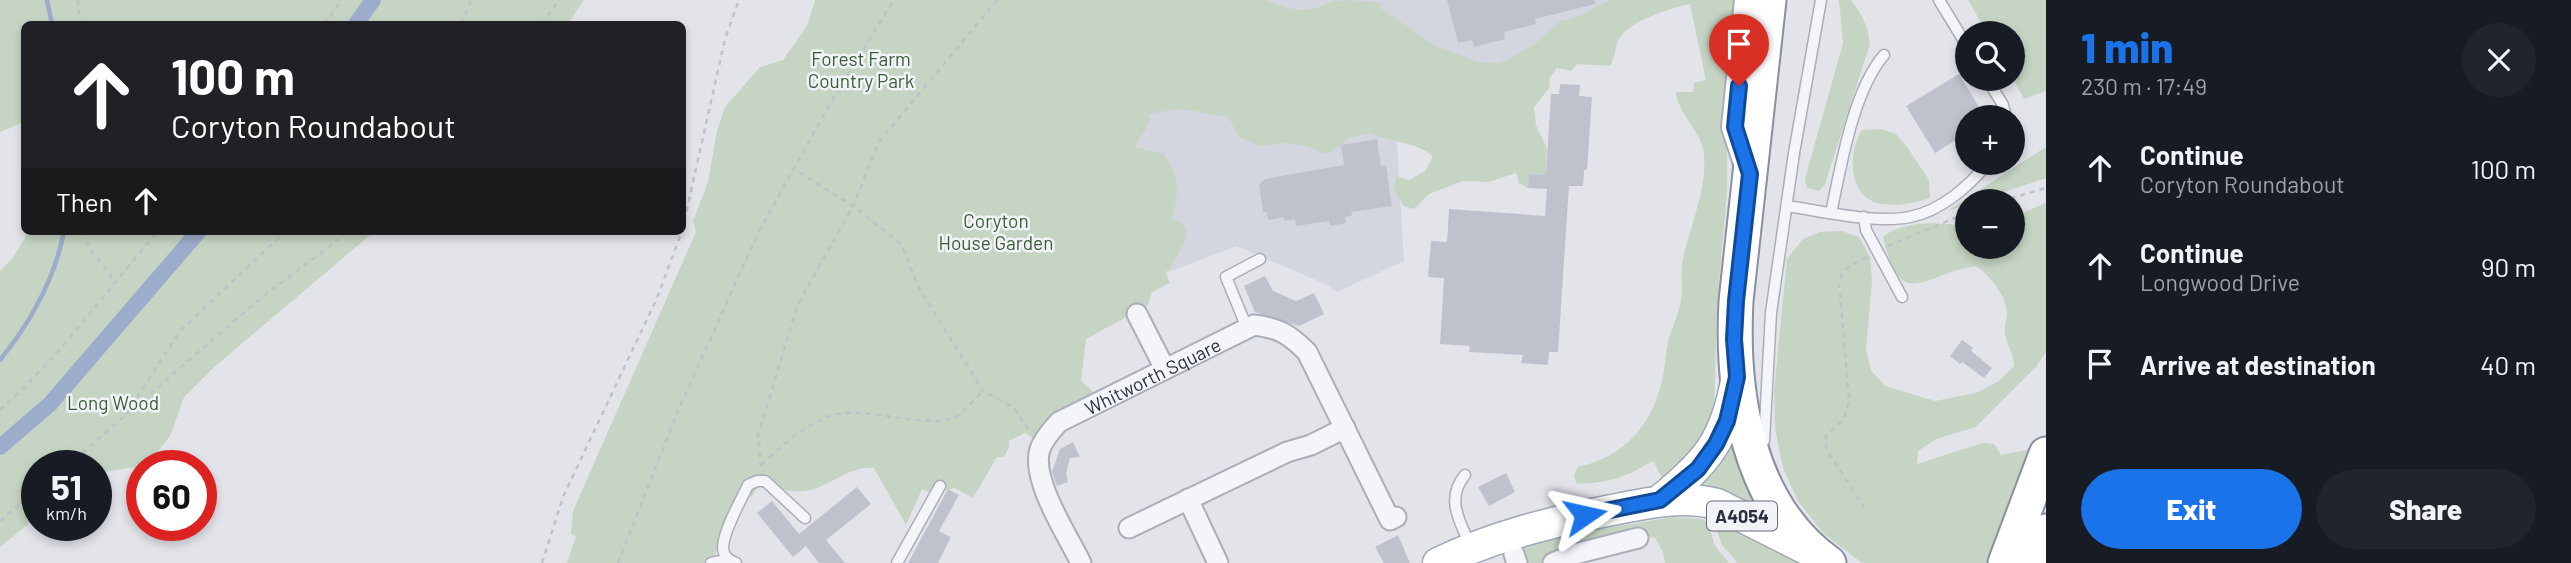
<!DOCTYPE html>
<html lang="en">
<head>
<meta charset="utf-8">
<style>
  :root { --surface:#171b24; --page:#20242c; --text:#f1f3f6; --muted:#9ea1a6; --accent:#1a73e8 }
  body { margin:0; font-family:Barlow,sans-serif; background:var(--page); color:var(--text); height:100vh; display:flex; flex-direction:column; font-size:26px; white-space:nowrap }
  * { box-sizing:border-box; margin:0 }
  p { font-size:23px; color:var(--muted) }
  .icon { flex:none; width:38px; height:38px; fill:none; stroke:currentColor; stroke-width:2; stroke-linecap:round; stroke-linejoin:round }
  .map { position:relative; flex:1; overflow:hidden }
  .side { display:flex; flex-direction:column; background:var(--surface); width:525px }
  .side>* { flex:none }
  .guide { position:absolute; left:21px; top:21px; width:665px; height:214px; border-radius:10px; box-shadow:0 4px 10px #0003; background:#202124; color:#fff; overflow:hidden }
  .buttons { position:absolute; left:1955px; top:21px; display:grid; gap:14px }
  .buttons a { display:grid; place-items:center; width:70px; height:70px; border-radius:50%; background:var(--surface); box-shadow:0 4px 10px #0003; font-size:35px }
  .speed { position:absolute; left:21px; top:450px; display:flex; gap:14px; font-size:35px; font-weight:700; text-align:center }
  .speed>* { display:grid; place-content:center; width:91px; height:91px; border-radius:50%; background:var(--surface); box-shadow:0 4px 10px #0003; line-height:1 }
  .speed small { font-size:18px; font-weight:400 }
  .speed .limit { border:10px solid #d22; background:#fff; color:#111 }
  .pin { position:absolute; display:grid; place-items:center; width:60px; height:60px; color:#fff; margin:-72px -30px; border-radius:50% 50% 50% 0; rotate:-45deg; box-shadow:0 0 7px #0007 }
  .pin .icon { rotate:45deg }
  .me { position:absolute; width:77px; margin:-38px; rotate:79deg; stroke-linejoin:round; filter:drop-shadow(0 0 5px #0008) }
  .turn { display:flex; align-items:center; gap:24px; height:147px; padding:0 35px; font-size:32px }
  .turn .icon { width:91px; height:91px; stroke-width:2.5 }
  .turn b { display:block; font-size:49px; line-height:60px }
  .then { display:flex; align-items:center; height:66px; padding:0 35px; background:#0003; gap:14px; font-size:26px }
  .round { display:grid; place-items:center; flex:none; width:74px; height:74px; border-radius:37px; background:var(--page) }
  .headline { display:flex; align-items:center; justify-content:space-between; height:119px; padding:0 35px }
  h1 { font-size:42px; font-weight:800; line-height:52px; color:var(--accent) }
  .primary-button { display:flex; gap:14px; margin-top:auto; padding:14px 35px }
  .primary-button a { flex:1; height:80px; border-radius:42px; background:var(--accent); color:#fff; font-size:28px; font-weight:800; line-height:80px; text-align:center }
  .primary-button a+a { background:var(--page); color:var(--text) }
  ul { padding:0; list-style:none }
  li { display:flex; align-items:center; gap:21px; height:98px; padding:0 35px }
  li div { flex:1 }
  li b { display:block; font-size:26px }
  li em { font-style:normal }
  main { display:flex; flex:1; min-height:0 }
  .map>svg:first-child { display:block }
  .built { fill:#d4d6df }
  .green { fill:#c5d4c3 }
  .lines { fill:none; stroke-linecap:round; stroke-linejoin:round }
  .stream { stroke:#9dacca; stroke-width:4.5 }
  .canal { stroke:#9dacca; stroke-width:16 }
  .building { fill:#bfc2cd }
  .lane-casing { stroke:#abaeb8; stroke-width:13 }
  .street-casing { stroke:#abaeb8; stroke-width:23 }
  .secondary-casing { stroke:#abaeb8; stroke-width:30 }
  .primary-casing { stroke:#a1a6b6; stroke-width:33 }
  .highway-casing { stroke:#898fa1; stroke-width:37 }
  .path { stroke:#bfc2c9; stroke-width:2.5; stroke-dasharray:5 5; stroke-linecap:butt }
  .lane { stroke:#f4f5f8; stroke-width:10 }
  .street { stroke:#f4f5f8; stroke-width:19 }
  .secondary { stroke:#fff; stroke-width:26 }
  .primary { stroke:#fff; stroke-width:30 }
  .highway { stroke:#fff; stroke-width:33 }
  .route-casing { stroke:#114b97; stroke-width:18 }
  .route { stroke:#1a73e8; stroke-width:12 }
  .labels { text-anchor:middle; dominant-baseline:central; stroke-width:5; stroke-linejoin:round; paint-order:stroke }
  .shield { fill:#f1f3f7; stroke:#666a78; stroke-width:2 }
  .shield-label { font-size:18px; font-weight:bold; fill:#2a2f42 }
  .park-label { font-size:19px; fill:#395e37; stroke:#f1f3f7 }
  .street-label { font-size:19px; fill:#2a2f42; stroke:#f1f3f7 }
</style>
</head>
<body>
<main>
<div class="map">
<svg width="2046" height="563" viewBox="0 0 2046 563">
  <rect width="100%" height="100%" fill="#e2e4ea"/>
  <path class="built" d="M1196 0H1647L1506 66 1480 67 1316 21Z
    M1394 93 1404 261 1337 292 1325 284 1237 246 1166 273 1117 156 1123 98Z"/>
  <path class="green" d="M0 0H584L568 24H24V132L21 123 0 132Z
    M815 0H1265C1277 3 1290 11 1302 10 1314 10 1323 5 1334 1 1348 0 1370 0 1382 4L1380 8 1436 46 1476 61 1500 64 1536 43 1561 20C1582 20 1593 5 1612 0H1739L1727 151V191L1717 306 1714 416 1703 445 1671 479 1662 478 1653 461C1623 478 1613 482 1577 484L1574 475 1578 467C1622 457 1649 429 1661 385 1665 370 1665 353 1669 338 1673 325 1678 315 1681 302 1683 288 1680 273 1683 259 1690 226 1707 190 1704 155 1702 131 1677 113 1676 92H1693L1694 83 1706 80 1690 4C1670 8 1633 20 1621 36 1614 45 1616 57 1610 66L1577 64 1571 71 1557 68 1549 79 1550 87 1534 107 1536 125 1547 149 1546 167 1561 169V176L1530 174 1528 188 1519 183 1516 173 1489 182 1463 181 1429 194 1414 209 1404 206 1394 190 1396 176 1409 180 1425 171 1433 156C1410 139 1395 145 1371 133L1350 138 1331 152 1320 153 1307 146 1286 143 1258 146 1238 136 1228 116C1213 116 1202 112 1188 110 1174 108 1161 111 1148 115L1150 119C1147 132 1139 136 1135 147L1164 154C1180 177 1179 192 1172 218 1175 220 1180 221 1183 224 1194 236 1174 257 1170 269L1165 270 1170 283 1152 292 1148 305 1086 339 1081 381 1097 395 1049 421 1034 439 1025 433 1009 441V447L1004 457H997L973 498 955 488 931 493 922 489 906 525 874 468C849 465 829 488 805 491 791 493 773 487 759 485L752 496 736 504 714 557 707 563H567L576 536 571 534 573 511 696 232 693 221 708 182 717 131 725 107 760 67 783 60 807 26Z
    M1839 0H1851C1862 14 1868 26 1870 44L1825 184 1819 191 1807 188 1805 179 1843 43Z
    M1968 0H2046V91L2024 99 2013 78 2012 33H1987Z
    M1881 129 1896 134 1907 147 1929 180 1930 198C1914 204 1885 209 1870 200 1847 187 1850 148 1862 130Z
    M2046 147V178L1977 201H1967V205L1947 211Z
    M2046 203V352L2036 367 1976 427 1936 439 1918 451 1917 464 1983 443 1994 444 2001 455 2038 448 1995 563H1862L1823 533 1798 501 1783 468 1775 428 1774 391 1787 259 1803 239 1820 232 1842 231 1859 237 1870 257 1872 281 1866 349 1871 370 1885 386 1935 401 1976 393 1999 381 2014 366C2014 352 2007 346 2005 334 2004 327 2007 319 2007 311 2005 295 1989 274 1976 266 1926 272 1900 316 1883 236 1913 219 1933 223 1967 226V247H2012L2013 232 2016 229 2020 214Z
    M29 231H375L213 368 184 397 170 436 147 465 104 472 96 477V466H37V517L0 547V271L12 259Z
    M1731 445 1754 499 1752 504 1687 488Z
    M1711 514 1779 548 1797 563H1738L1722 545Z
    M1674 517 1702 519 1708 523 1715 546 1729 563H1665L1663 552 1655 538 1634 534 1546 563H1521V546L1570 534Z"/>
  <g class="lines">
    <path class="stream" d="M47 0 52 24
      M0 360C30 323 55 278 64 231"/>
    <path class="canal" d="M356 24 373 0
      M0 447 50 404 199 231"/>
  </g>
  <path class="building" d="M1447 0H1594L1595 4 1535 19 1536 24 1504 32 1505 39 1474 47 1472 40 1458 43Z
    M1959 74 1985 117H1967V133L1935 153 1906 106Z
    M1560 84 1580 85 1579 96 1592 97 1587 170H1584L1583 186H1569L1558 352H1549L1548 365 1521 363 1523 355 1469 352 1470 346 1440 344 1444 278 1428 277 1431 241 1447 242 1449 209 1545 216 1547 189 1528 188 1529 174 1546 175 1551 94H1559Z
    M1377 139 1381 166 1386 165 1392 206 1351 212 1352 216 1345 217 1346 223 1330 226 1329 221 1296 226 1295 219 1285 221 1284 217 1268 220 1267 212H1263L1259 185 1265 179 1344 165 1341 145Z
    M1265 276 1273 291 1296 301 1314 293 1324 314 1299 326 1255 312 1244 286Z
    M1962 340 1973 348 1971 351 1992 368 1984 378 1962 362 1960 364 1950 356Z
    M1073 442 1080 457 1070 458 1066 474 1068 482 1057 486 1052 472 1060 449Z
    M1506 473 1515 492 1489 506 1478 487Z
    M857 487 871 504 826 540 845 563H819L806 546 793 557 757 513 772 501 799 534Z
    M948 489 959 495 939 531 951 537 938 563H908Z
    M1398 535 1410 563H1384L1375 547Z"/>
  <g class="lines">
    <defs>
      <path id="lane" d="M1939 0 1967 46
        M1987 79 2003 105 2006 117
        M1787 206C1822 211 1875 224 1910 217 1941 211 1969 186 1988 163
        M1831 213C1841 166 1853 91 1884 55
        M1864 217 1866 230 1902 297
        M1247 328 1226 277 1260 259
        M1764 441 1771 313 1794 153 1821 0
        M1465 475C1445 499 1460 522 1471 547
        M711 563 728 559
        M736 563C731 561 726 558 724 553 718 539 742 499 748 485L757 481H765L805 518
        M897 563 940 486"/>
      <g id="street">
        <path d="M1137 314 1165 369"/>
        <path d="M1188 499 1218 563"/>
        <path d="M1129 528 1287 452 1311 445 1345 428"/>
        <path d="M1514 554 1517 563"/>
        <path id="s1" d="M1081 563C1068 536 1030 479 1040 449 1044 438 1052 430 1059 422L1254 325C1279 328 1289 334 1307 352L1390 520 1396 517"/>
        <path d="M1553 563 1575 554 1638 538"/>
      </g>
      <path id="secondary" d="M1748 0 1735 127 1749 169"/>
      <path id="primary" d="M1660 500C1706 463 1725 441 1736 381
        M1438 563C1494 536 1551 522 1612 510 1647 503 1682 495 1717 504L1812 552"/>
      <path id="highway" d="M1769 0 1736 301C1731 393 1747 505 1829 563
        M2005 563 2046 454
        M2034 563 2046 531"/>
    </defs>
    <use href="#lane" class="lane-casing"/>
    <use href="#street" class="street-casing"/>
    <use href="#secondary" class="secondary-casing"/>
    <use href="#primary" class="primary-casing"/>
    <use href="#highway" class="highway-casing"/>
    <path class="path" d="M78 0 80 24
      M997 0 878 143 853 206 901 244 919 288 983 391 1013 407 1029 430
      M324 24 342 0
      M461 24 471 0
      M542 24 559 0
      M2001 201 2046 188
      M86 231 88 246 115 281
      M682 231 725 39 739 0
      M1888 246 1967 213
      M1867 257C1854 264 1843 267 1839 282L1849 400 1844 419 1826 436V449L1867 512
      M0 410C60 357 106 291 158 231
      M126 414 181 330 286 231
      M762 464C783 445 809 420 838 414 872 407 928 430 956 417 965 412 975 398 983 391
      M67 466 256 302 350 231
      M761 467 758 435 798 304 853 206 795 170
      M0 521 37 490
      M542 563 563 497 657 298 682 231
      M618 563 677 413 759 231 834 97 894 0"/>
    <use href="#lane" class="lane"/>
    <use href="#street" class="street"/>
    <use href="#secondary" class="secondary"/>
    <use href="#primary" class="primary"/>
    <use href="#highway" class="highway"/>
  </g>
  <g class="lines">
    <defs>
      <path id="route" d="M1585 515 1660 500 1698 469 1716 444 1727 421 1737 377 1734 339 1736 301 1750 174 1735 127 1739 86"/>
    </defs>
    <use href="#route" class="route-casing"/>
    <use href="#route" class="route"/>
  </g>
  <g class="labels">
    <rect class="shield" x="1707" y="501.5" width="70" height="29" rx="5"/>
    <g class="shield-label">
      <text x="1742" y="516">A4054</text>
    </g>
    <g class="park-label">
      <text x="861" y="58">Forest Farm<tspan x="861" dy="22">Country Park</tspan></text>
      <text x="996" y="220">Coryton<tspan x="996" dy="22">House Garden</tspan></text>
      <text x="113" y="402">Long Wood</text>
    </g>
    <g class="street-label">
      <text stroke="none"><textPath href="#s1" startOffset="261">Whitworth Square</textPath></text>
    </g>
  </g>
</svg>
<div class="buttons">
<a><svg class="icon" aria-label="search" viewBox="0 0 24 24"><circle cx="10" cy="10" r="6"/><path d="M15 15l6 6"/></svg></a>
<a>+</a>
<a>−</a>
</div>
<div class="speed"><div>51<small>km/h</small></div><div class="limit">60</div></div>
<div class="pin" style="left:1739px;top:86px;background:#d93025"><svg class="icon" aria-label="arrive" viewBox="0 0 24 24"><path d="M6 21V4h12l-3 4 3 4H6"/></svg></div>
<svg class="me" style="left:1585px;top:515px" viewBox="-20 -20 40 40"><path d="M0-17L14 15 0 8-14 15z" fill="#1a73e8" stroke="#fff" stroke-width="4"/></svg>
<div class="guide">
<div class="turn"><svg class="icon" aria-label="ahead" viewBox="0 0 24 24"><path d="M12 20V5M6 11l6-6 6 6"/></svg><div><b>100 m</b>Coryton Roundabout</div></div>
<div class="then">Then<svg class="icon" aria-label="ahead" viewBox="0 0 24 24"><path d="M12 20V5M6 11l6-6 6 6"/></svg></div>
</div>
</div>
<section class="side">
<div class="headline"><div><h1>1 min</h1><p>230 m · 17:49</p></div><a class="round"><svg class="icon" aria-label="close" viewBox="0 0 24 24"><path d="M6 6l12 12M18 6L6 18"/></svg></a></div>
<ul>
<li><svg class="icon" aria-label="ahead" viewBox="0 0 24 24"><path d="M12 20V5M6 11l6-6 6 6"/></svg><div><b>Continue</b><p>Coryton Roundabout</p></div><em>100 m</em></li>
<li><svg class="icon" aria-label="ahead" viewBox="0 0 24 24"><path d="M12 20V5M6 11l6-6 6 6"/></svg><div><b>Continue</b><p>Longwood Drive</p></div><em>90 m</em></li>
<li><svg class="icon" aria-label="arrive" viewBox="0 0 24 24"><path d="M6 21V4h12l-3 4 3 4H6"/></svg><div><b>Arrive at destination</b></div><em>40 m</em></li>
</ul>
<div class="primary-button"><a>Exit</a><a>Share</a></div>
</section>
</main>
</body>
</html>
